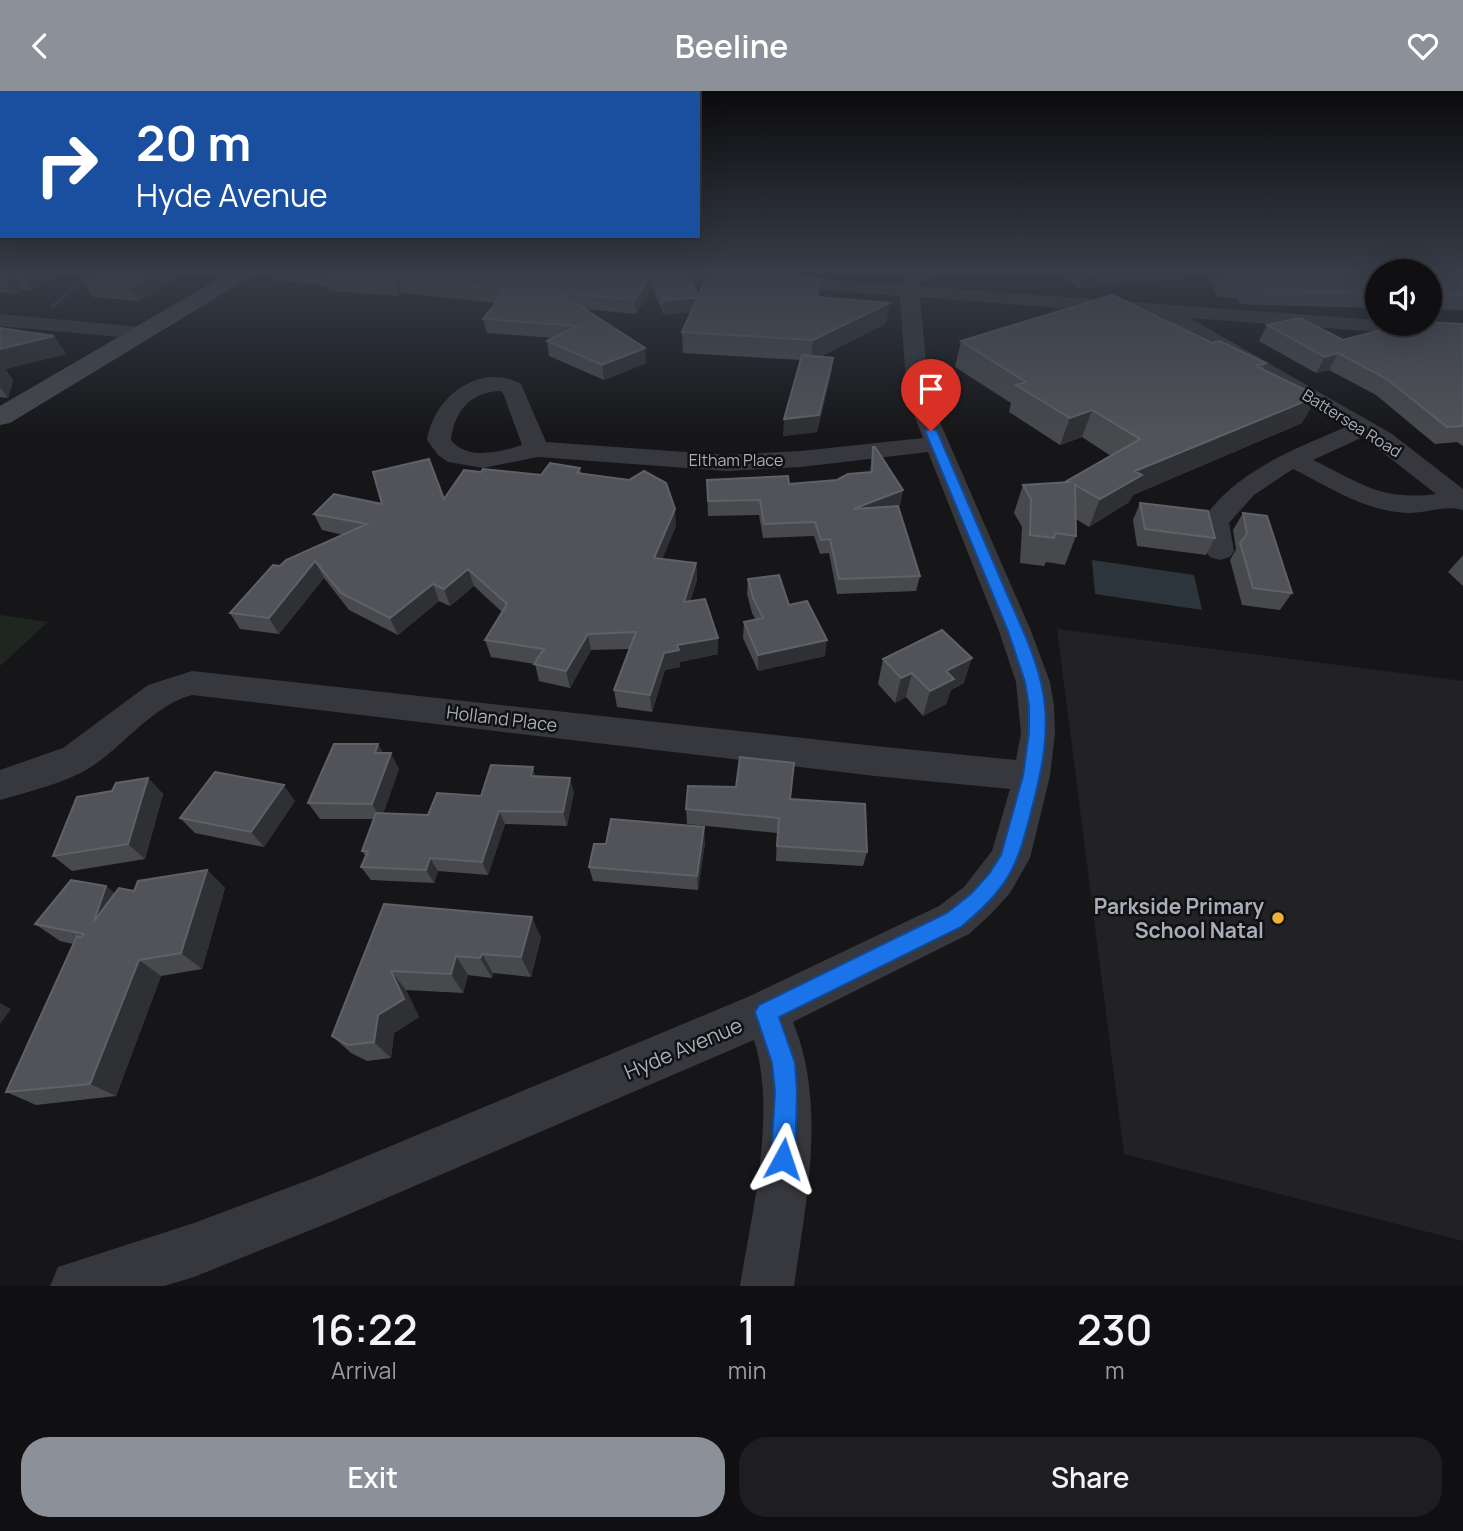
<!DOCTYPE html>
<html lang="en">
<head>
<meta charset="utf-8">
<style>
  :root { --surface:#101012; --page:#1e1e20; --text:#f1f3f6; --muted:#9c9d9f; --line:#303032; --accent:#8c9099 }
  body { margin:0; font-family:Manrope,sans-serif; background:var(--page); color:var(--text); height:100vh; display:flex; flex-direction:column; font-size:26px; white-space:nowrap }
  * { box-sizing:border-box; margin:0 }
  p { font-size:23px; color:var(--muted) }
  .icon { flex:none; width:38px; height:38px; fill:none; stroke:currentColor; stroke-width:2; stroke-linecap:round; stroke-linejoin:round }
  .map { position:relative; height:1195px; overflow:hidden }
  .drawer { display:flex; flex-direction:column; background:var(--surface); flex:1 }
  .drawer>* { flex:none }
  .banner { position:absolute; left:0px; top:0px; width:700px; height:147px; box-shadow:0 7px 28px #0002,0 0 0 2px var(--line); background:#1a4fa0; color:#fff; overflow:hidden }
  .controls { position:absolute; left:1365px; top:168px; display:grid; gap:14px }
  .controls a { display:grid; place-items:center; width:77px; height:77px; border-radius:50%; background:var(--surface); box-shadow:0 7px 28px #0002,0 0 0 2px var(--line); font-size:35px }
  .pin { position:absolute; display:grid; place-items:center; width:60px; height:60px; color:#fff; margin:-72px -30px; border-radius:50% 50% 50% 0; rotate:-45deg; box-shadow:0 0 7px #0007 }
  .pin .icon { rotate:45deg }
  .me { position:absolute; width:77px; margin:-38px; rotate:5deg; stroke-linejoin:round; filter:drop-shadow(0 0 5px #0008) }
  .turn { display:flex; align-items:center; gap:24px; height:147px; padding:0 21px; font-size:32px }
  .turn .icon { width:91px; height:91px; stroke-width:2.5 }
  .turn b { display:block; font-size:49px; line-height:60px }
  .eta { display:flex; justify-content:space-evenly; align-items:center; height:119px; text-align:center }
  .eta b { font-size:42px; font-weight:600; line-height:49px }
  .primary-button { display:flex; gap:14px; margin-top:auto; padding:14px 21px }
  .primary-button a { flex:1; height:80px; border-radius:28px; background:var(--accent); color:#fff; font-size:28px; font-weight:600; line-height:80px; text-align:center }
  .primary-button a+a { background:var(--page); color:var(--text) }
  header { display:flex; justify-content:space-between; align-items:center; height:91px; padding:0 21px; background:var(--accent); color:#fff; font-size:32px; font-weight:600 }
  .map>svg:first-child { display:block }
  .built { fill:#222225 }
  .green { fill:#1e261f }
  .water { fill:#2c353c }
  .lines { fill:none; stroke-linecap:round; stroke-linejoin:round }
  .stream { fill:#2c353c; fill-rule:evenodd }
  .street { fill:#37383d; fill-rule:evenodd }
  .secondary { fill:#45474d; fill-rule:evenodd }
  .wall { fill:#47494d }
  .shaded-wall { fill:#2f3033 }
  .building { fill:#525359; stroke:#5f6168; stroke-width:2 }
  .route { fill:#1a73e8; stroke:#114b97; stroke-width:2 }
  .poi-dot { fill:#f2b134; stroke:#111113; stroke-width:2.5 }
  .labels { text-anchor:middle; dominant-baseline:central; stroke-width:5; stroke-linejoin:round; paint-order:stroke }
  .far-street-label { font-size:16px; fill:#a8adb8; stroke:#111113 }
  .street-label { font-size:18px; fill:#a8adb8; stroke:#111113 }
  .near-poi-label { font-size:21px; font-weight:bold; fill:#a8adb8; stroke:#111113; text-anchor:end }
  .near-street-label { font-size:21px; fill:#a8adb8; stroke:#111113 }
</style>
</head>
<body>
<header><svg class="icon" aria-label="back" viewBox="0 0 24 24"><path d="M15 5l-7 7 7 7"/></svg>Beeline<svg class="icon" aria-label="heart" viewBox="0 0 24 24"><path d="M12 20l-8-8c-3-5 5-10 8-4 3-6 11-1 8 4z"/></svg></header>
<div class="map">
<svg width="1463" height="1195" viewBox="0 0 1463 1195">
  <rect width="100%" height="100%" fill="#161618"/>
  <path class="built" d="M1057 538 1463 590V1150L1124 1063Z"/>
  <path class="green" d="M0 524 48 531 0 575Z"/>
  <path class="water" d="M1092 469 1194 484 1202 519 1095 503Z"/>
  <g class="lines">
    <path class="stream" d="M93 178H98L54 217H50V215Z"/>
    <path class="street" d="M605 178H689L900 194 908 181 922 178H957L954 182 922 189 918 195 1377 229V233L1463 235V247L1190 227 1392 343 1463 398V419C1445 414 1427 422 1409 422 1366 421 1331 397 1293 378L1254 404 1229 432 1234 460 1230 466 1220 469 1210 466 1206 460 1201 431C1235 380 1292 359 1346 336L1161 225 920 206 929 306 1031 540 1050 591 1054 615 1055 642 1050 685 1030 767 1010 802 992 822 969 843 793 931C827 1014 806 1110 794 1195H740C752 1121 777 1022 754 949L333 1130 194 1186 164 1195H50L58 1176 194 1132 314 1087 750 905 939 815 964 796 992 760 1010 698 875 685 192 604C152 615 125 654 91 676 64 693 30 700 0 709V679L63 657 148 594 192 580 875 655 1016 669 1021 642 1016 591 999 540 928 361 801 376 727 380 538 366 483 377 448 371 438 364 427 349C433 307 479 270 521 293L546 351 727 364 801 360 923 347 907 306 900 205 614 183ZM500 300 503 302 522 354C500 361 468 370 451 349 454 321 470 301 500 300ZM1363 346 1436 403C1380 410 1361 392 1313 369Z
      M0 223 141 236 148 238 151 242 148 246 141 248 0 235Z"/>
    <path class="secondary" d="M235 178H261L257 182 10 332 0 334V315Z"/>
  </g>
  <path class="wall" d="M0 178H69L30 199H22L15 203 0 201Z
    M102 178H191L139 210 92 206 84 191Z
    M267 178H686L698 204 724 184 726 178H802L801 186 819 206 889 212 886 232 820 266 833 267 831 283 817 341 783 345 801 269 683 262 682 241 691 221 664 224 652 197 636 223 585 218 646 272 604 289 549 265 547 250 553 247 487 242 483 228 496 212 402 202 399 205 329 200 328 195 272 189Z
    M1055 178H1463V219L1430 218V180H1377V217L1240 213 1237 207 1218 206 1207 185 1079 197Z
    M1463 233V355L1457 351 1435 353 1376 304 1329 279 1316 282 1259 250 1267 234 1343 249Z
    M0 237 54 245 66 263 5 278 13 289 8 307 0 306Z
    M961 250 1212 252 1266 272 1263 278 1302 332 1133 404 1129 411 1089 436 1076 428V445L1065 474 1046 471 1044 475 1020 472 1022 436 1014 422 1023 394 1066 392 1067 390 1111 365 1082 346 1060 354 1009 321 1011 312 955 276Z
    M873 356 903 399 900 414 898 415 920 485 916 500 837 503 829 462 820 463 814 445 763 447 759 424 708 425 707 389 789 393 837 389 870 382Z
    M580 377 581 382 676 435 662 468 696 472 697 489 690 510 718 563 680 571V576L665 579 652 621 617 616 614 599 629 558 591 559 570 597 539 590 535 573 491 566 485 549 502 521 474 495 450 515 439 510 398 544 349 519 324 487 279 543 240 538 230 522 280 475 343 444 322 439 314 423 382 413 444 408 481 381 541 384Z
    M1140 412 1215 447 1206 464 1137 455 1133 429Z
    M1243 422 1292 502 1280 519 1242 514 1230 469 1236 458 1233 439Z
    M1463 464V495L1448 481Z
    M748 488 789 514 825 565 758 580 743 547 744 531 756 529 752 522 747 503Z
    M883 568 964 592 951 599 946 613 923 625 906 606 895 612 878 593Z
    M378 653 383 662 399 678 383 723 428 724 536 685 574 701 567 735 505 733 488 784 438 780 434 792 371 789 361 776 366 766 362 760 374 728H320L308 712Z
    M148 687 163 703 145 768 72 780 53 765 112 700Z
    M790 708 867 761 863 775 776 770 777 742 687 733 686 718Z
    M295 710 264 756 195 742 180 727Z
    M705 751 698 799 593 790 589 776 606 753Z
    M207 779 225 797 202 878 161 885 116 1005 36 1014 6 1001 73 853 60 850 35 833 106 795 115 803 134 800Z
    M384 813 541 846 531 886 493 882 492 887 468 884 463 902 406 899 419 926 394 942 391 967 367 970 351 962 332 945Z"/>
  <path class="shaded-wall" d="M36 178H69L30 199 22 186Z
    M160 178H191L139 210 131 196Z
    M1144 178H1210L1207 185 1079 197 1083 184Z
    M651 183 652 197 636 223 635 209Z
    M13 185 22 199 15 203 6 189Z
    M398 188 402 202 399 205 395 191Z
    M821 188 819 208 816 206Z
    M699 206V220L664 224 663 210Z
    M889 212 886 232 811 270 813 249Z
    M54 245 66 263 5 278 13 289 8 307 0 296V258Z
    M645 257 646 272 604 289 602 274Z
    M1338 262 1329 279 1316 282 1325 266Z
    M833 267 831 283 817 341 783 345 784 328Z
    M1318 305 1302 332 1133 404 1129 411 1089 436 1100 408 1135 380Z
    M1092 319 1082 346 1060 354 1070 327Z
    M903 399 900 414 851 433 853 418Z
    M675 418 676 435 656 484 654 467Z
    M315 470 324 487 279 543 269 527Z
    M696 472 697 489 685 528 684 511Z
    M468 478 474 495 450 515 444 498Z
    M433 493 439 510 398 544 390 527Z
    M588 543 591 559 570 597 566 580Z
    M718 547V563L680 571V576L665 579 652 621 650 604 664 562 677 554Z
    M827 549 825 565 758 580V564Z
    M972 567 964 592 951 599 946 613 923 625 930 600 946 580Z
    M912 582 906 606 895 612 901 587Z
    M378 653 387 669 375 662Z
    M391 662 399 678 381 728 372 713Z
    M533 676 537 690 531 685Z
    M148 687 163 703 145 768 128 753Z
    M570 687 574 701 567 735 563 721Z
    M284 694 295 710 264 756 251 741Z
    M499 720 505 733 488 784 482 771Z
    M704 736 705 751 698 799 697 785Z
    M430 767 438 780 434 792 426 779Z
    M207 779 225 797 202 878 181 862Z
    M106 795 128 813 94 830Z
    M532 826 541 846 531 886 521 866Z
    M482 863 493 882 492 887 480 867Z
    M456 865 468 884 463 902 451 883Z
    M139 869 161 885 116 1005 90 993Z
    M391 880 406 899 419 926 394 942 391 967 374 951 378 924Z
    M0 912 11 918 0 933Z"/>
  <path class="building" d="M0 178H36L22 186 13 185 6 189H0Z
    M102 178H160L131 196 84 191Z
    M293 178H686L699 206 663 210 651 183 635 209 560 202 645 257 602 274 547 250 578 235 483 228 506 199 398 188 395 191 324 186 328 182Z
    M726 178H774L801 180V186L821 188 816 206 889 212 813 249 682 241 708 183 724 184Z
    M1076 178H1144L1083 184Z
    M1216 178H1463V205L1430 204V180H1377V203L1247 199 1243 193 1224 192Z
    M1112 204 1212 252 1220 250 1266 272 1256 275 1318 305 1135 380 1142 384 1100 408 1075 394 1076 445 1055 442 1054 447 1030 444 1031 408 1023 394 1071 391 1067 390 1140 348 1092 319 1070 327 1016 294 1026 291 961 250Z
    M1300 227 1343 249 1405 233H1430V231L1463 233V335L1447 336 1387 288 1338 262 1325 266 1267 234Z
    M0 237 54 245 0 258Z
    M802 264 833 267 819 324 784 328Z
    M873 356H875L903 399 853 418 898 415 920 485 839 488 830 448 821 449 815 431 764 433 760 409 708 410 707 389 788 385 789 393 837 389 848 383 872 381Z
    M429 368 444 408 464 379 481 381 483 378 541 384 550 372 580 377 577 382 629 389 644 380 666 392 675 418 654 467 696 472 684 511 705 508 718 547 677 554 679 559 664 562 650 604 614 599 636 541 588 543 566 580 534 573 544 558 485 549 507 513 468 478 444 498 433 493 390 527 341 502 315 470 269 527 230 522 273 474 280 475 286 469 367 433 314 423 334 403 382 413 373 381Z
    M1140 412 1208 420 1215 447 1145 438Z
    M1243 422 1267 425 1292 502 1253 497 1240 452 1247 443Z
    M779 484 789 514 807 510 827 549 758 564 744 531 763 527 753 507 748 488Z
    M942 539 972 567 946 580 954 588 930 600 912 582 901 587 883 568Z
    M334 653H378L375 662H391L372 713 308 712Z
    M740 666 794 672 790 708 865 713 867 761 777 755 779 727 686 718 688 695 736 696Z
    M491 674 533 676 531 685 570 687 563 721 499 720 482 771 430 767 426 779 361 776 368 760H362L376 722 428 724 437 702 481 705Z
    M215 681 284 694 251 741 180 727Z
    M148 687 128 753 53 765 77 706 112 700 116 692Z
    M611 728 704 736 697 785 589 776 594 753H606Z
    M207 779 181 862 139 869 90 993 6 1001 77 845 81 847 84 843 35 833 71 789 106 795 94 830 119 797 134 800 138 790Z
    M384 813 532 826 521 866 482 863 480 867 456 865 451 883 391 880 404 908 378 924 374 951 348 954 332 945Z"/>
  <linearGradient id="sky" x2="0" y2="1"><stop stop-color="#0c0c0d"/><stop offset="0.52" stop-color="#363c48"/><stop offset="1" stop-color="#363c48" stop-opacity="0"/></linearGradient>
  <rect width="1463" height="345" fill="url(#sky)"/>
  <path class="route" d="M931 337 937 340C959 392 982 444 1004 496 1020 534 1042 575 1045 617 1048 652 1040 687 1031 721 1016 780 1008 796 961 836L779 926 795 972 797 1001 795 1068 791 1077 783 1080 774 1077 771 1068 775 1001 772 972 755 921 759 914 947 822 971 803 989 783 1001 764 1023 685 1029 642V615L1025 591 1008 540 925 340Z"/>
  <circle class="poi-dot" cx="1278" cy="827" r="7"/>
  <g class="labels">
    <g class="far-street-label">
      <text transform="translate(1352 332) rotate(32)">Battersea Road</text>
      <text x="736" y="369">Eltham Place</text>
    </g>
    <g class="street-label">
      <text transform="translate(502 627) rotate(7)">Holland Place</text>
    </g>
    <g class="near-poi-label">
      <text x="1264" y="815">Parkside Primary<tspan x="1264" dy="24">School Natal</tspan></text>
    </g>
    <g class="near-street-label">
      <text transform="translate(683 957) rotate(-23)">Hyde Avenue</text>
    </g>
  </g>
</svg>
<div class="controls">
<a><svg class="icon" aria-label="sound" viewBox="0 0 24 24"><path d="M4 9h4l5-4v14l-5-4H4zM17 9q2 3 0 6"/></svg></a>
</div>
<div class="pin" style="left:931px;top:340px;background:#d93025"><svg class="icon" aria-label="arrive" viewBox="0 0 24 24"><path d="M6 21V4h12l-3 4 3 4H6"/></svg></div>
<svg class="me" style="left:783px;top:1068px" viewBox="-20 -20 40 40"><path d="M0-17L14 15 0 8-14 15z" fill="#1a73e8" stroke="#fff" stroke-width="4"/></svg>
<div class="banner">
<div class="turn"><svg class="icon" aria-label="right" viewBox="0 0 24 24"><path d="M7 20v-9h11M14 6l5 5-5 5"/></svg><div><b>20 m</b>Hyde Avenue</div></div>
</div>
</div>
<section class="drawer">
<div class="eta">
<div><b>16:22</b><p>Arrival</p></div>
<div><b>1</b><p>min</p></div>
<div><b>230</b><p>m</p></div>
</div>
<div class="primary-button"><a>Exit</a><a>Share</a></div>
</section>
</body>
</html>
